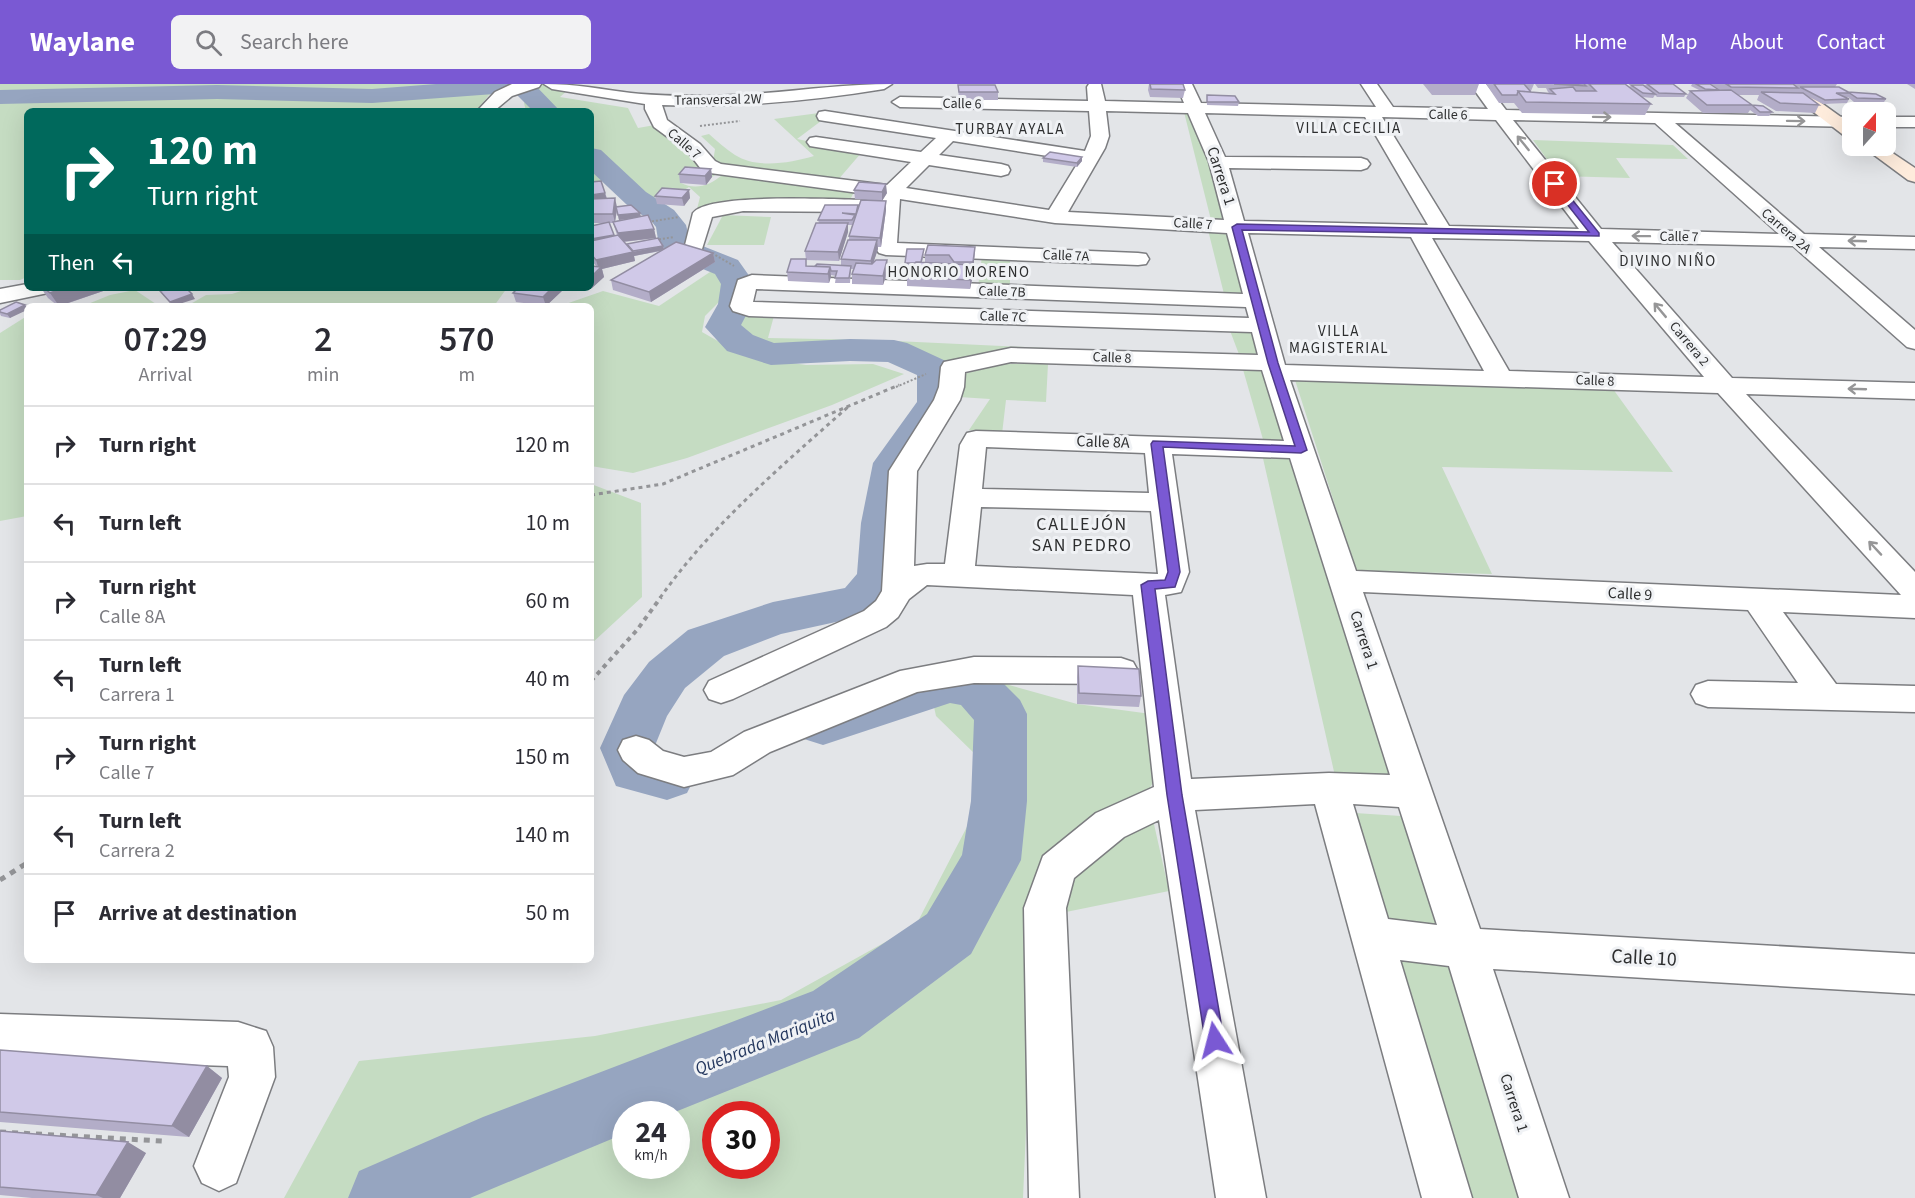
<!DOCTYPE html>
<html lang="en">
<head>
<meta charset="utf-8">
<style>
  :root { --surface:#fff; --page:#f2f2f3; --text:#2b2b33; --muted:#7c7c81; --line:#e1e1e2; --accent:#7a59d3 }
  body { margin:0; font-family:"Source Sans 3",sans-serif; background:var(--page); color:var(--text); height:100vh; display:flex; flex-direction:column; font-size:22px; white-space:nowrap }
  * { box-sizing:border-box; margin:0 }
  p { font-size:20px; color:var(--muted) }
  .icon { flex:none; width:33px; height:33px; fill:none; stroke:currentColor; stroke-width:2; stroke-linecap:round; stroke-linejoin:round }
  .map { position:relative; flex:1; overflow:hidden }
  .panel { position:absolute; left:24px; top:219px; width:570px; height:660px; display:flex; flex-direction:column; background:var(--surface); border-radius:9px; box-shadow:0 6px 24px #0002 }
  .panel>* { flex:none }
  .banner { position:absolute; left:24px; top:24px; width:570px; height:183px; border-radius:9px; box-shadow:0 6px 24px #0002; background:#00695c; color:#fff; overflow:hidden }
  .needle { width:39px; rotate:21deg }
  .buttons { position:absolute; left:1842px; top:18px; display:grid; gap:12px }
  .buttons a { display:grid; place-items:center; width:54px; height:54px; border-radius:9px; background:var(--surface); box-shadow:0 6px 24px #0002; font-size:30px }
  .speed { position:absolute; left:612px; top:1017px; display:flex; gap:12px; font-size:30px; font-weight:700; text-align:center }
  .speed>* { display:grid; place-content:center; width:78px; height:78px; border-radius:50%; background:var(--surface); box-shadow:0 6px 24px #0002; line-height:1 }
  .speed small { font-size:15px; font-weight:400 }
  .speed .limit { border:9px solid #d22; background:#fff; color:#111 }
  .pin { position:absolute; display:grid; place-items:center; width:51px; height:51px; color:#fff; margin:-26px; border:3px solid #fff; border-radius:50%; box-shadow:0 2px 6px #0007 }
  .me { position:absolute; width:66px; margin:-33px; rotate:351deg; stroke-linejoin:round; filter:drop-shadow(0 0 4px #0008) }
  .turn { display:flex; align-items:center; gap:21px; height:126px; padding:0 24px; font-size:27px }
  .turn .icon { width:78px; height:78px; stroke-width:2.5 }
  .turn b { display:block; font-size:42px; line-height:51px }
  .then { display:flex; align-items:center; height:57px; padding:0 24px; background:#0003; gap:12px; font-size:22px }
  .eta { display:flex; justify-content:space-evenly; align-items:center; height:102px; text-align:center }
  .eta b { font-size:36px; font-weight:600; line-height:42px }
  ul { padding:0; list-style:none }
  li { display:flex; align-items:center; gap:18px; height:78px; padding:0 24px; border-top:2px solid var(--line) }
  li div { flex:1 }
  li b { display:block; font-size:22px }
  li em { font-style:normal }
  header { display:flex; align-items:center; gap:36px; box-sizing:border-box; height:84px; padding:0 30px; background:var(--accent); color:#fff }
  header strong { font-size:28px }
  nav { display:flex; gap:33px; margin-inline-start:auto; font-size:21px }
  .search { width:420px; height:54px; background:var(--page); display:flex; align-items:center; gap:15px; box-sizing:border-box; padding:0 21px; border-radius:9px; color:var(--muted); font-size:22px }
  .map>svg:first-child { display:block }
  .green { fill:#c5dcc2; fill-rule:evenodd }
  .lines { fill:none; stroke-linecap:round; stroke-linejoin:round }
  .river { fill:#96a5c0; fill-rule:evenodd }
  .street-casing { stroke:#7c7d80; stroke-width:3 }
  .secondary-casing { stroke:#7c7d80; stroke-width:3 }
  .path-far3 { stroke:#949598; stroke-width:2; stroke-dasharray:2 2; stroke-linecap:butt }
  .path-far2 { stroke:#949598; stroke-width:3; stroke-dasharray:4 4; stroke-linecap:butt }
  .path-far1 { stroke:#949598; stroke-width:4; stroke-dasharray:4.5 4.5; stroke-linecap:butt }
  .path { stroke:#949598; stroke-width:5; stroke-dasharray:6 6; stroke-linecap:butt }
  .street { fill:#fff; fill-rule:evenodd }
  .secondary { fill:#feecdc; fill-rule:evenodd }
  .wall { fill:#b3adc8; fill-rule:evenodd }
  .shaded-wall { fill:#928da2 }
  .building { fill:#d0c9e8; stroke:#928da2; stroke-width:1.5 }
  .oneway { stroke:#969697 }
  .route { fill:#7a59d3; stroke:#4f3a89; stroke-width:1.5 }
  .labels { text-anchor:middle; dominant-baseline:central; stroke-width:6; stroke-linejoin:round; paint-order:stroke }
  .far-street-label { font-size:14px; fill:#2d2e2f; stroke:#f0f2f5 }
  .far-neighbourhood-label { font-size:15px; letter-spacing:1.5px; fill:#2d2e2f; stroke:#f0f2f5 }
  .street-label { font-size:16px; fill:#2d2e2f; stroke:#f0f2f5 }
  .neighbourhood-label { font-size:18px; letter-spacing:1.5px; fill:#2d2e2f; stroke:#f0f2f5 }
  .water-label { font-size:18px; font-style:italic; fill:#23365d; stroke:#f0f2f5 }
  .near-street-label { font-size:20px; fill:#2d2e2f; stroke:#f0f2f5 }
</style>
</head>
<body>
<header>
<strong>Waylane</strong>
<div class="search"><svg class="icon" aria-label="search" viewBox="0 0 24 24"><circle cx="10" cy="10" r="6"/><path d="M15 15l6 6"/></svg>Search here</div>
<nav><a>Home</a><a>Map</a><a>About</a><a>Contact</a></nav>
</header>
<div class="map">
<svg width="1915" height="1114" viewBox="0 0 1915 1114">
  <rect width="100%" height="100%" fill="#e3e5e8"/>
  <path class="green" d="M0 0H520L489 11 476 27H27V193L20 196H0Z
    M543 0 569 5 560 13 628 24 638 44 655 41 717 90 712 93 681 99C695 106 710 102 722 91L856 104 849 118H747L697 125 700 113 689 103 677 111 644 115 620 93 591 100V27H526L524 19 528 12 515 7 529 2Z
    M1184 28H1198L1228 135 1211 136Z
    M819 29 825 34 797 55 862 68 837 97 739 86 713 78 715 65 701 52 709 50C717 57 726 65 735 71 757 85 790 79 814 72L774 35Z
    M1533 56 1673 61 1688 75 1616 74 1630 94 1559 92Z
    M723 131 771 133 764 161H707Z
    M1208 146H1230L1249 211 1224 210Z
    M982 172 1010 173V204L978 203Z
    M713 186 724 195V213L705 232 702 248 744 272 806 281 873 280 904 290 832 321 687 374 633 389 591 382V222H560L603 207 659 222Z
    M250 204H507L494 222H187L206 211 232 210Z
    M135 206 159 222H83L110 211Z
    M742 225 775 228 768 254 874 256 1046 264 953 283 925 269 898 263 865 262 792 267 766 264 749 257 729 242Z
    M27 232V432L0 437V249Z
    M1229 244 1253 245 1262 274 1240 273Z
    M1004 280H1048L1046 318 1006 316 1002 350 969 346 990 315 959 313V291Z
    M1242 282 1266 283 1290 358 1264 359Z
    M1295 296 1613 305 1673 388 1442 383 1492 490 1356 487Z
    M1262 370 1297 371 1397 690 1335 692Z
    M591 400 641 419 642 513 591 560Z
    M984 594 1077 620 1151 630 1167 674 1147 709 1169 807 1066 828 1035 843 1023 1114H284L359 977 595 952 781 916 916 841 971 735 976 671 936 632 929 600ZM626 1030H676V1082H626ZM716 1030H766V1082H716Z
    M1355 729 1416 733 1534 1114H1465Z"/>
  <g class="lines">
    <path class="river" d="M436 0H534L560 27H533L517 11 508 9 372 19 217 15 0 20V6L217 1 372 5Z
      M591 64 601 66 646 108 674 126 686 141 690 157 738 176 755 200 752 220 741 241 753 251 774 259 850 255 894 256 907 259 948 278 954 286 955 318 915 379 905 439 903 494 877 529 781 550 724 572 685 604 667 632 654 664 656 668 687 677 695 693 687 709 667 716 616 702 600 664 624 611 649 578 688 546 773 518 845 504 857 490 861 439 873 379 917 318V291L888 278 850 277 771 281 727 267 705 243 718 220 721 200 715 190 664 169 659 162 656 143 652 138 626 120 591 87Z
      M949 581 994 590 1020 616 1027 630V717L1021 776 971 870 859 954 670 1030H626V1049L470 1114H348L359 1087 483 1033 813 907 927 830 962 771 971 717 974 636 961 621 950 619 823 661 804 655 796 640 804 625Z"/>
    <defs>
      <path id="street" d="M512 0H541L539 3 512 12 494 27H477L495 8Z
        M544 0C576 0 600 5 631 9 658 12 686 12 713 12 773 11 832 0 892 0L884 5C810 17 737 24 662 21L667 36 700 60 715 77 721 80 887 101 911 78 816 63 810 62 807 58 810 54 816 53 921 68 936 54 825 37 819 36 817 32 819 28 825 27 1085 67 1091 52 1089 27 900 23 892 18 900 13 1088 17 1087 3 1089 0H1101L1105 17 1184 19 1176 0H1192L1201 19 1376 23 1361 0H1377L1393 23 1488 25 1470 0H1486L1506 26 1852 33V43L1675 39 1804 150 1915 153V165L1819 163 1915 246V265L1907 263 1793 162 1612 158 1732 294 1915 299V315L1746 310 1915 488V534L1783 528 1836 600 1915 602V628L1708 623 1696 619 1691 610 1696 601 1708 597 1798 599 1748 526 1363 508 1480 845 1915 870V910L1493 885 1569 1114H1519L1449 882 1400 876 1472 1114H1422L1315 720 1195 726 1266 1114H1216L1159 736 1124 753 1074 794 1066 824 1079 1114H1029L1024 824 1043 772 1096 729 1154 703 1133 511 927 501 909 515 898 533 886 543 733 615 721 619 709 615 704 606 709 597 864 527 876 517 882 507 889 387 934 316 939 303 941 283 944 278 1011 264 1258 271 1252 248 749 232 733 227 730 222 738 196 752 191 1243 210 1227 149 1055 139 900 115 897 159 1138 169 1146 170 1149 175 1146 180 1138 181 886 171 879 169 876 165 880 124 871 128 743 127 712 133 702 165 695 167 688 165 685 161 693 129C708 108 841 116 871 116L880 121 881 112 710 89 701 85 688 68 654 43 645 25V20L552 5ZM1106 27 1188 29 1209 78 1224 136 1068 128 1105 64 1109 52ZM1205 29 1365 33 1428 141 1244 137 1229 84 1361 86 1367 84 1370 80 1367 76 1361 74 1225 73ZM1382 33 1496 36 1579 145 1449 142ZM1513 36 1655 39 1779 150 1601 145ZM953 57 1079 77 1049 126 906 104 929 81 1001 92 1008 90 1010 86 1008 82 1001 80 939 71ZM1248 149 1411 153 1484 287 1285 281ZM1432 154 1589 157 1704 293 1509 287ZM756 205 1246 223 1249 234 753 218ZM1011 278 1262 286 1284 357 976 347 967 349 960 361 945 480H927L914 482 917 387 960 316 964 303 965 288ZM1290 296 1718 309 1901 511 1356 487ZM986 363 1145 369 1149 409 982 405ZM1172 370 1290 374 1390 691 1329 689 1191 695 1165 511 1181 508 1189 488ZM981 423 1151 427 1158 490 975 482ZM1353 720 1399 723 1437 841 1388 835Z
        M1886 33H1915V43H1886Z
        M27 200V204H51L48 209 0 219V205Z
        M974 573 1121 574 1133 578 1138 587 1133 596 1121 600 974 599 917 608 770 668 733 691 684 703 638 689 623 676 618 666 623 656 636 652 649 656 663 667 684 673 711 668 744 648 900 587Z
        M0 930 238 938 266 947 273 963 275 993 236 1099 219 1107 202 1099 194 1082 229 993 228 982 0 974Z"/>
      <path id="secondary" d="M1777 0H1795L1852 41V54L1846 53Z
        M1862 62H1882L1915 84V98L1908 96Z"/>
    </defs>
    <use href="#street" class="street-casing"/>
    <use href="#secondary" class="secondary-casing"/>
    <path class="path-far3" d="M700 42 740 37
      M648 138 679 133
      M655 156 674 153
      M712 169 734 182
      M896 303 926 290"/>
    <path class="path-far2" d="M591 411 663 400 899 301
      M660 514C712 440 782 382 849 322"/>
    <path class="path-far1" d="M591 597 637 546 661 513
      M25 780 27 779"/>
    <path class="path" d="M0 796 27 779
      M0 1048 162 1057"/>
    <use href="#street" class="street"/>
    <use href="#secondary" class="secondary"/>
  </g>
  <path class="wall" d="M1149 0H1183L1185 6 1183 14 1150 13 1148 6Z
    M1423 0H1479L1475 11H1432Z
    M1486 0H1625L1630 3 1631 1 1673 0 1686 10 1684 13H1657L1655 11 1653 14 1642 13 1651 20 1645 31 1522 29 1514 19H1499ZM1534 0H1535L1538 4H1546L1548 8H1549L1548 9 1531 8 1530 7H1531Z
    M1692 0H1710L1719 6H1720L1711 0H1837L1835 3 1848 8 1886 15 1884 18H1854L1848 13H1845L1849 15 1847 19 1823 20 1807 12 1819 21 1815 29 1776 27 1757 16 1759 11H1738L1752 21 1772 28 1769 32H1758L1750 26 1748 29H1703L1686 14 1690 7 1699 6 1691 2Z
    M1907 0H1915V5Z
    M958 1 998 8V16H959Z
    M1207 11 1239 18 1238 22 1207 21Z
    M1082 73V77L1077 83 1043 78V74Z
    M711 85 712 93 706 101 680 99 679 90Z
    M591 98 605 109 607 114 617 123 641 132 654 145 656 154 624 158 628 162H663L664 165 713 169 715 178 651 218 613 206 611 196 661 167 634 172 635 177 602 185 604 193 592 204H591V182L597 183 591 176V142L602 139H591ZM617 128 619 136 626 135 615 137ZM609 139H613L617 151 614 152Z
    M859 98 887 109 882 117H886V126L881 163H878V165L873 179 887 176 888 186 883 201 852 200V190L853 185H851L850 199H835L836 192 831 191 829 199 788 197 787 188 806 175V182H841V175L849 156V152L853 138 852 141H848V148L839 177 806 176 805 167 819 139 818 136 882 117 855 115 854 106Z
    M689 106 690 114 684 122 657 120 655 112Z
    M975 163 973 191 970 205 907 202V193L909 184H906L905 179 924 170 922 178H925V171Z
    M41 204H112L60 222H58L48 214Z
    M518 204H576L573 206 564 205 546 222 516 218 513 209Z
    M25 221 10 234 1 232 0 230V226Z
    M1078 582 1141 612 1139 623 1077 620V593Z
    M0 966 207 982 222 994 189 1053 0 1038Z
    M0 1047 146 1069 120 1114H32L0 1111Z"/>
  <path class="shaded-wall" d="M1082 73V77L1077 83V79Z
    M711 85 712 93 706 101 705 92Z
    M886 100 887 109 882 117V108Z
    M689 106 690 114 684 122 682 114Z
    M605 109 607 117 591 120V111Z
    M615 114 617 123 615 139 613 130Z
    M886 117V126L881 163 880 154Z
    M640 129 641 133 619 136 618 131Z
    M848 139V148L839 177 838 168Z
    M654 145 656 154 620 158 618 149Z
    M614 151 616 160 591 164V155Z
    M877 156 878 165 871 186V177Z
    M663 162 664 166 634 172 635 177 602 185 604 193 592 204 591 193 599 186 596 176 632 168Z
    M975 163 973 191 970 205V196Z
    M713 169 715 178 651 218 649 208Z
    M887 176 888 186 883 201V192Z
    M830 183 831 193 829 199 828 190Z
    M63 204H112L59 222 50 209Z
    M552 204H564V205L546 222 543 213Z
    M192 210 195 215 173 222H172L170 218Z
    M25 221 27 223V226L10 234 7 230Z
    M207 982 222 994 189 1053 172 1042Z
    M128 1058 146 1069 120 1114H103L96 1111Z"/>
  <path class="building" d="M1150 0H1183L1185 6 1151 5Z
    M1494 0H1524L1531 8 1518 7 1517 11H1502Z
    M1554 0H1584L1586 2Z
    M1589 0H1625L1651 20 1526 18 1518 7 1555 10 1550 5 1573 3 1576 7H1596Z
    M1647 0H1673L1686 10 1659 9Z
    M1696 0H1710L1719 6 1705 5Z
    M1726 0H1793L1798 4 1731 3Z
    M958 1H995L998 8H959Z
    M1631 1H1643L1655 10 1643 9Z
    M1800 3H1839L1850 9H1836L1849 15 1825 16Z
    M1731 6 1752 21H1707L1690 7Z
    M1761 8 1803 9 1819 21 1780 19Z
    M1848 8 1876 10 1886 15 1857 14Z
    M1207 11 1235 12 1239 18H1207Z
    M1752 21 1763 22 1772 28H1760Z
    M1050 68 1082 73 1077 79 1043 74Z
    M685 83 711 85 705 92 679 90Z
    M601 97 605 109 591 111V98Z
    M859 98 886 100 882 108 854 106Z
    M662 104 689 106 682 114 655 112Z
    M615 114 613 130H591V115Z
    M861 116 886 117 880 154 849 152Z
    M631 121 640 129 618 131 616 123Z
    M825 121H858L856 130 842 129 855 131 852 136H818Z
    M648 131 654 145 618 149 613 138Z
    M609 138 614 151 591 155V142Z
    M816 139H848L838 168 805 167Z
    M618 151 633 168 596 176 591 170V157Z
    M658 154 663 162 633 167 627 160Z
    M848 156H877L871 177 841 175Z
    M676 158 713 169 649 208 611 196Z
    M928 161 975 163 973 178H954L949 171H925Z
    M907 165H924L921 178H916L915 179H905Z
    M791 175H806V182L830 183 828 190 787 188Z
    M876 176H887L883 192 852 190 856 179 872 180Z
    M916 178 973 181 970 196 907 193 908 184Z
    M817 180 851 182 849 194H835L837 187H831L830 183 815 182Z
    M591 182 601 183 591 193Z
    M44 204H63L50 209Z
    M171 204H186L192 210 170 218 160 207Z
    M518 204H552L543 213 513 209Z
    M16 218 25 221 7 230 0 228V226Z
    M1078 582 1139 585 1141 612 1079 609Z
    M0 966 207 982 172 1042 0 1028Z
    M0 1047 128 1058 96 1111 0 1103Z"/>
  <defs><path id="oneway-shaft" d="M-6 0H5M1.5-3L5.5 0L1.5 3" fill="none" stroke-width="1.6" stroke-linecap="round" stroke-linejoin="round" transform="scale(1.5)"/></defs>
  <g class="oneway">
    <use href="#oneway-shaft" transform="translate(1602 33) rotate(1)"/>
    <use href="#oneway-shaft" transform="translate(1796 37) rotate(1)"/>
    <use href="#oneway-shaft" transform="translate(1523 59) rotate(-129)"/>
    <use href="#oneway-shaft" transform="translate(1641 152) rotate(-179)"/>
    <use href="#oneway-shaft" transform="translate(1857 157) rotate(-178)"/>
    <use href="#oneway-shaft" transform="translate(1660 226) rotate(-130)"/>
    <use href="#oneway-shaft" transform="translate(1857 305) rotate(-178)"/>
    <use href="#oneway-shaft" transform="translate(1875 464) rotate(-133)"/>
  </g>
  <path class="route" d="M1552 98H1558L1599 149V152L1242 146 1278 279 1307 366 1301 369 1163 363 1180 488 1175 503 1155 505 1182 711 1224 956 1221 962 1215 965 1208 962 1205 956 1167 711 1141 501 1148 497 1165 496 1168 488 1151 360 1153 357 1295 362 1268 279 1232 143 1237 140 1589 148 1552 101Z"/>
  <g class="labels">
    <g class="far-street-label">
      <text transform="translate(718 16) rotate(-1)">Transversal 2W</text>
      <text transform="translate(962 20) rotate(1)">Calle 6</text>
      <text transform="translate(1448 31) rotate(1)">Calle 6</text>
      <text transform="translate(684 60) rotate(41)">Calle 7</text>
      <text transform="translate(1193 140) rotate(3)">Calle 7</text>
      <text transform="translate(1786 147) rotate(41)">Carrera 2A</text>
      <text transform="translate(1679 153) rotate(1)">Calle 7</text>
      <text transform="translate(1066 172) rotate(2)">Calle 7A</text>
      <text transform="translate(1002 208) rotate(2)">Calle 7B</text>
      <text transform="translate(1003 233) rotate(2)">Calle 7C</text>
      <text transform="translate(1689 260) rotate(50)">Carrera 2</text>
      <text transform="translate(1112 274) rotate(2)">Calle 8</text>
      <text transform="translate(1595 297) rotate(2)">Calle 8</text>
    </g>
    <g class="far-neighbourhood-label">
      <text x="1349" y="44">VILLA CECILIA</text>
      <text x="1010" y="45">TURBAY AYALA</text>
      <text x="1668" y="177">DIVINO NIÑO</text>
      <text x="959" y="188">HONORIO MORENO</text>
      <text x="1339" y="247">VILLA<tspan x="1339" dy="17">MAGISTERIAL</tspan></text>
    </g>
    <g class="street-label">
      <text transform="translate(1221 92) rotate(72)">Carrera 1</text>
      <text transform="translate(1103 358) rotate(2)">Calle 8A</text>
      <text transform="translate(1630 510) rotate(3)">Calle 9</text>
      <text transform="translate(1364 556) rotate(72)">Carrera 1</text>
      <text transform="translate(1514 1019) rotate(72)">Carrera 1</text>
    </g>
    <g class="neighbourhood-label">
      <text x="1082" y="440">CALLEJÓN<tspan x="1082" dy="21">SAN PEDRO</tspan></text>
    </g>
    <g class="water-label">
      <text transform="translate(765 958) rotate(-22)">Quebrada Mariquita</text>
    </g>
    <g class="near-street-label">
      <text transform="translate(1644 874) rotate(3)">Calle 10</text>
    </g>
  </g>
</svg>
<div class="buttons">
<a><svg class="needle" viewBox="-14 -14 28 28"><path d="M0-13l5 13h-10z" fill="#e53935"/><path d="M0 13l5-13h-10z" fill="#7c7c81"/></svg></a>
</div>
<div class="speed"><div>24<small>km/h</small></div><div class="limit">30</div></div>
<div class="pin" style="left:1555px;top:100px;background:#d93025"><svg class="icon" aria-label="arrive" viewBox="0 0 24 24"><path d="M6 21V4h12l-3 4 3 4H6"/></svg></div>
<svg class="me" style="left:1215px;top:956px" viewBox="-20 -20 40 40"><path d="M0-17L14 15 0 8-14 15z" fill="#7a59d3" stroke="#fff" stroke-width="4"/></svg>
<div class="banner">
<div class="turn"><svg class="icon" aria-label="right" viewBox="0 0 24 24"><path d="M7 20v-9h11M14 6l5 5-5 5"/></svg><div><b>120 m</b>Turn right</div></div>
<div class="then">Then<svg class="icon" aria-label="left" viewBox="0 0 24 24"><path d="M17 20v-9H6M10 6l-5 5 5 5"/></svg></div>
</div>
<section class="panel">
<div class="eta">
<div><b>07:29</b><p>Arrival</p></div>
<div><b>2</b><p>min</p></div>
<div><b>570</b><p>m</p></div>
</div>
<ul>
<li><svg class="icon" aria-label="right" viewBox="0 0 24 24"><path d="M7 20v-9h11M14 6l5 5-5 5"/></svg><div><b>Turn right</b></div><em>120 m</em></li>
<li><svg class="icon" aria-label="left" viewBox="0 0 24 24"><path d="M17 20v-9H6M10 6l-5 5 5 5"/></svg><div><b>Turn left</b></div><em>10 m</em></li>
<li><svg class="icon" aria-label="right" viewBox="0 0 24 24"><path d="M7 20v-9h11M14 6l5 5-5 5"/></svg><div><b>Turn right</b><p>Calle 8A</p></div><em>60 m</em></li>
<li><svg class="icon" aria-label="left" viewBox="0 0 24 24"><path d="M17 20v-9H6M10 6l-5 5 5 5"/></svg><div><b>Turn left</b><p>Carrera 1</p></div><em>40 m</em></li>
<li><svg class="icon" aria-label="right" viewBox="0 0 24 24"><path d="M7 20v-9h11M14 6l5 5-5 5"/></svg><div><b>Turn right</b><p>Calle 7</p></div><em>150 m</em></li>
<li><svg class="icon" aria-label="left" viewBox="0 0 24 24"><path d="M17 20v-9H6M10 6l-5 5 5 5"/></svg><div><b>Turn left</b><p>Carrera 2</p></div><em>140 m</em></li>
<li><svg class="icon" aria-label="arrive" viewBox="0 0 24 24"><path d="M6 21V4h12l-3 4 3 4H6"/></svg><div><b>Arrive at destination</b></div><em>50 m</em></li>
</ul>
</section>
</div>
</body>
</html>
